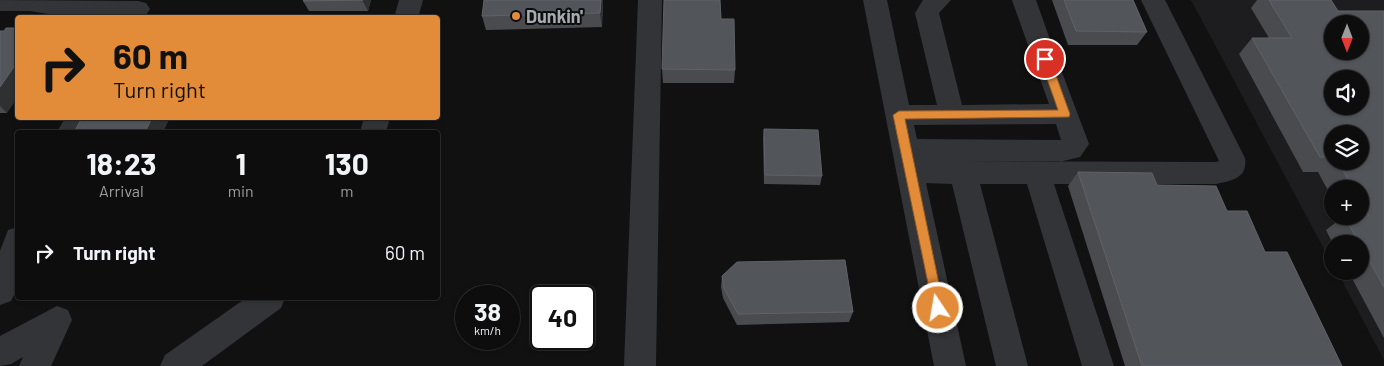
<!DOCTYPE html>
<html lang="en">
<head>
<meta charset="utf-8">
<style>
  :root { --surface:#0d0d0e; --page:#1b1b1c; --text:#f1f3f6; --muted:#9a9c9e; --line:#2d2d2e }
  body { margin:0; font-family:Barlow,sans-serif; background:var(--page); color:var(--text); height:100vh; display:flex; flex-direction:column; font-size:19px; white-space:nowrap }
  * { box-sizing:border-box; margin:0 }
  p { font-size:16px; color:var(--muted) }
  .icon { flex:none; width:28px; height:28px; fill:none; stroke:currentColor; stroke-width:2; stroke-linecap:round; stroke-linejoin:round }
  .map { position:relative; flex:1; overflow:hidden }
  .panel { position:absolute; left:15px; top:130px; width:425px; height:170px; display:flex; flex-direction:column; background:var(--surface); border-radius:5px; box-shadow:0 1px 4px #0004,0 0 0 1px var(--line) }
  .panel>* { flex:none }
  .hud { position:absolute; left:15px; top:15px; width:425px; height:105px; border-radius:5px; box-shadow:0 1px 4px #0004,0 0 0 1px var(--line); background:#e28b39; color:#111; overflow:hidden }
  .needle { width:32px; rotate:180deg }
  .buttons { position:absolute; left:1324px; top:15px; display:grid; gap:10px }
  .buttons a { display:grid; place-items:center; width:45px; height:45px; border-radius:50%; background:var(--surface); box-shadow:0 1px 4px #0004,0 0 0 1px var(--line); font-size:25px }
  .speed { position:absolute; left:455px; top:285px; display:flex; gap:10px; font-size:25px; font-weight:700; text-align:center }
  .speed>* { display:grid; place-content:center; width:65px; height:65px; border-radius:50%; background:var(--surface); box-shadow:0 1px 4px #0004,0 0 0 1px var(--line); line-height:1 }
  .speed small { font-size:12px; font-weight:400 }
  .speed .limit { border:2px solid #111; border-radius:8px; background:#fff; color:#111 }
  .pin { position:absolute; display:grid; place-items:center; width:42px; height:42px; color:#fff; margin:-21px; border:2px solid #fff; border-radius:50%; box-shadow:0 1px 5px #0007 }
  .me { position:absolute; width:55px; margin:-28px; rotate:348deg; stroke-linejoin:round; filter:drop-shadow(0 0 4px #0008) }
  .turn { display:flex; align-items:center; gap:18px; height:105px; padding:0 15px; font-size:22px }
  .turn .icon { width:65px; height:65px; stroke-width:2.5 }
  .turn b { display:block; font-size:35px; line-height:42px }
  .eta { display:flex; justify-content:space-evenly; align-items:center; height:85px; text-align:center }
  .eta b { font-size:30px; font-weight:700; line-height:35px }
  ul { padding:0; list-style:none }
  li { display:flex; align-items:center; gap:15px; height:75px; padding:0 15px }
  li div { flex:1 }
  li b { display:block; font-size:19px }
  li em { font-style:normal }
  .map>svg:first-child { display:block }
  .built { fill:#1d1d1f; fill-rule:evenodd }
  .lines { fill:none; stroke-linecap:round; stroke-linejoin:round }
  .minor { fill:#323437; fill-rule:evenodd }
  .wall { fill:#494b4f; fill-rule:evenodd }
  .shaded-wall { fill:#2e3032 }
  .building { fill:#52555a; stroke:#5f6368; fill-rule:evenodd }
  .route { fill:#e28b39; stroke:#935a25 }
  .poi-dot { fill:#e28b39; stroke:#0c0c0d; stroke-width:2 }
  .labels { text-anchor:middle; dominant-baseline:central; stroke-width:4; stroke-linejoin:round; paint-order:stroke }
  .poi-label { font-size:18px; font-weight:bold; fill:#a3aab2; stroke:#0c0c0d; text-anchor:start }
</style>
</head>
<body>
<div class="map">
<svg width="1384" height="366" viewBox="0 0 1384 366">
  <rect width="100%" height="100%" fill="#111112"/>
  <path class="built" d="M1191 0H1384V360L1337 271H1360V244H1332V264ZM1332 24H1360V51H1332ZM1332 79H1360V106H1332ZM1332 134H1360V161H1332ZM1332 189H1360V216H1332Z"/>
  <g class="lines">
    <path class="minor" d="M0 0 138 1 146 3 150 9 146 15 138 17H66L30 11H0Z
      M399 0H423L418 18H394Z
      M638 0H662L656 366H624Z
      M863 0H887L909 105H937L915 13 923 0H951L939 13 962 105 1049 104 1033 59 1035 55 1029 48 1012 0H1036L1053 48 1051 52 1057 59 1089 144 1080 157 1059 162 964 161 1216 162 1219 161 1141 0H1165L1245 158C1248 178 1232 181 1216 184H1054L1114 366H1082L1027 184H980L1028 366H996L952 184 926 183 966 366H934ZM1056 124 1061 140 917 139 914 125Z
      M65 118H91L83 132H57Z
      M364 118H390L386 132H360Z
      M18 227V287L11 301 0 305V251L8 230Z
      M246 298H285L281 308 202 366H160L165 355Z
      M57 306 68 310 72 320 51 366H19L23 357 11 364 0 366V336Z"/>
  </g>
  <path class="wall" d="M371 0 368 11H309L303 1Z
    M603 0 602 27 486 30 482 16Z
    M1052 0H1133L1147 32 1137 45H1068Z
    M1257 0H1331L1338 11H1384V338L1348 271H1360V244H1333L1326 230 1343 217V216H1360V189H1332V198L1318 172H1303L1239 54 1252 38H1269L1251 8ZM1332 134 1360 161H1332Z
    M721 19 735 70 734 83H663L662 69Z
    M0 31 7 113H0Z
    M764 129 822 176 820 185 764 184 763 138Z
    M1078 172 1157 185 1227 211 1265 252 1342 366H1125L1068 186Z
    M722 276 853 312 849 322 737 325 723 298 721 287Z"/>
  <path class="shaded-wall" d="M362 0H371L368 11Z
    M601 0H603L602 27 600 13Z
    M18 61V97L7 113 0 106V87Z
    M152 118H170L163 132H145Z"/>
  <path class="building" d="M304 0H363L303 1Z
    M484 0H601L600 13 482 16Z
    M664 0H720L721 19H734L735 70 662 69Z
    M1064 0H1133L1147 32 1076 31Z
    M1269 0H1331L1338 11H1384V287L1344 216H1369L1360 200V189H1353L1338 161H1360V134H1332V157H1320L1252 38H1292ZM1332 24H1360V51H1332ZM1332 79H1360V106H1332Z
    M6 28H18V61L0 87V31H4Z
    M82 118H152L145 132H74Z
    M764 129 818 130 822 176 765 175Z
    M1078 172 1152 173 1157 185 1216 186 1227 211H1247L1265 252H1287L1342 366H1142Z
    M845 260 853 312 738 314 724 288 722 276 737 262Z"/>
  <path class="route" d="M1045 56 1050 59 1070 114 1069 117 905 119 944 308 943 312 938 314 934 312 893 115 899 111 1058 110 1040 59Z"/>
  <circle class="poi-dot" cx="516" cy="16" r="5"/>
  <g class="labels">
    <g class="poi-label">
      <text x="526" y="16">Dunkin'</text>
    </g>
  </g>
</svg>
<div class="buttons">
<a><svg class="needle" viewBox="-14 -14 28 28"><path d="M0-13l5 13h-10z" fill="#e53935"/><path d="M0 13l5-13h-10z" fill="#9a9c9e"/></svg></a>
<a><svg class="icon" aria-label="sound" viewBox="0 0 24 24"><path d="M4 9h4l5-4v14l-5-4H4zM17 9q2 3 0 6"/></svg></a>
<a><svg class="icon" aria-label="layers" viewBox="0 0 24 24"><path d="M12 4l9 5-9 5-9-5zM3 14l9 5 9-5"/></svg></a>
<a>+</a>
<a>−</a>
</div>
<div class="speed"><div>38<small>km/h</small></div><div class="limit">40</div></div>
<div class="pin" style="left:1045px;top:59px;background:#d93025"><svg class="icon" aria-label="arrive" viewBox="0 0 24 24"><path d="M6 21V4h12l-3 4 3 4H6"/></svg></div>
<svg class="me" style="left:938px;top:308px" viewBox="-20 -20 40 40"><circle r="17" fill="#e28b39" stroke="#fff" stroke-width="3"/><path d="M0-11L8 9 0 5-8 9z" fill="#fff"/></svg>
<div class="hud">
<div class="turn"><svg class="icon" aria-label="right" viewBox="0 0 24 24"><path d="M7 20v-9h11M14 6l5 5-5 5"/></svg><div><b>60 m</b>Turn right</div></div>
</div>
<section class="panel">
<div class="eta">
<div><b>18:23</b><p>Arrival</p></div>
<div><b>1</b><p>min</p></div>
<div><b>130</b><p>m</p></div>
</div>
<ul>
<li><svg class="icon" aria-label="right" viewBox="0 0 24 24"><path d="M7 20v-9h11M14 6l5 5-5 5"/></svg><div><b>Turn right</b></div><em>60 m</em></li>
</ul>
</section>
</div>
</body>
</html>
